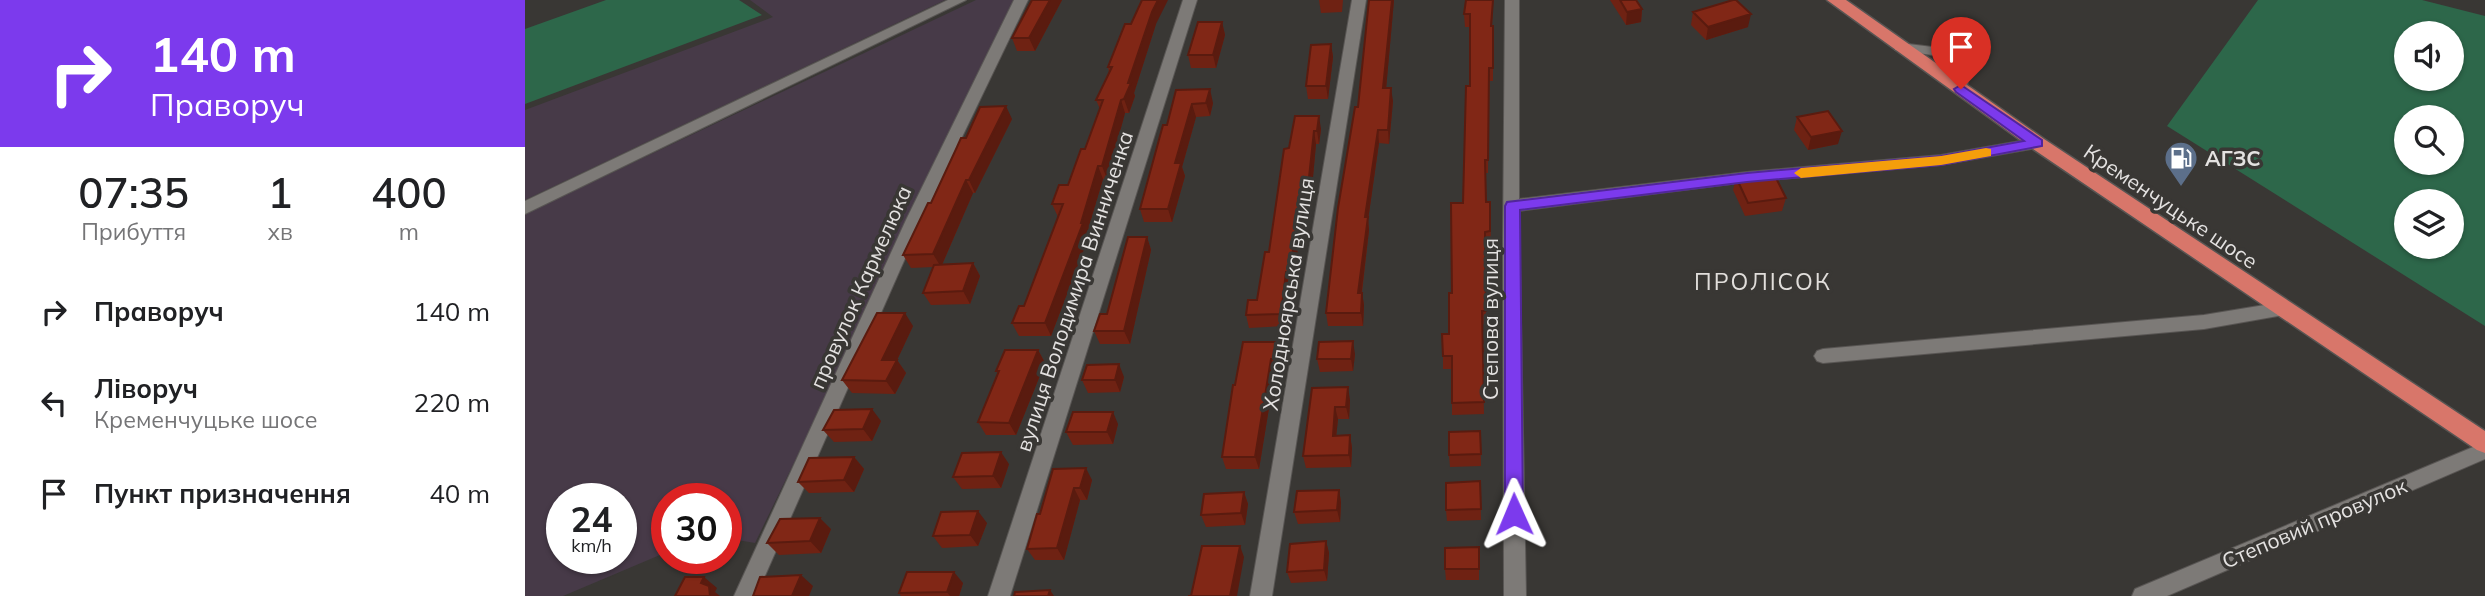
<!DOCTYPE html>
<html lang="uk">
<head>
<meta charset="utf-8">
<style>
  :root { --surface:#fff; --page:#f2f2f2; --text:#202124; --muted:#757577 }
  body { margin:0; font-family:Mulish,sans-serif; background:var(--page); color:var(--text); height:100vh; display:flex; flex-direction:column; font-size:26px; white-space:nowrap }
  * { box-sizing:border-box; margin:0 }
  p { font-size:23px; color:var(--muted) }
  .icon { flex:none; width:38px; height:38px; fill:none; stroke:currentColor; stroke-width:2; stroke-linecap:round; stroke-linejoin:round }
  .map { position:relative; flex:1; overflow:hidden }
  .sheet { display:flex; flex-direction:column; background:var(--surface); width:525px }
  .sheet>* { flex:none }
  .hud { background:#7c3aed; color:#fff; overflow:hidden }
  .buttons { position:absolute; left:1869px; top:21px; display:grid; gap:14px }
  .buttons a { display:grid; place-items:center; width:70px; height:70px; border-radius:50%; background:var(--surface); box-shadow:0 2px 5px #0004; font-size:35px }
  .speed { position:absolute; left:21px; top:483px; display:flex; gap:14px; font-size:35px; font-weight:700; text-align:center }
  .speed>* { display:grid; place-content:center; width:91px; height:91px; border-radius:50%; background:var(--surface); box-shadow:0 2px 5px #0004; line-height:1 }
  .speed small { font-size:18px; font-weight:400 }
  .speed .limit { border:10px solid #d22; background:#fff; color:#111 }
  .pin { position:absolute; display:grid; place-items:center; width:60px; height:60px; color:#fff; margin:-72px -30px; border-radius:50% 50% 50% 0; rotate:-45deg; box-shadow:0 0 7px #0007 }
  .pin .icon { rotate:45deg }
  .me { position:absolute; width:77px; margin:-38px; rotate:359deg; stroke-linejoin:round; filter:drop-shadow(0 0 5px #0008) }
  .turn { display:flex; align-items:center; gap:24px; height:147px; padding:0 35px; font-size:32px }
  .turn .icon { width:91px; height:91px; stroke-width:2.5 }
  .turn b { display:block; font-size:49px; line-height:60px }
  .eta { display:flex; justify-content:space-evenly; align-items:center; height:119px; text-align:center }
  .eta b { font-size:42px; font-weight:600; line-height:49px }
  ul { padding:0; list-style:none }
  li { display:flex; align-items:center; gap:21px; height:91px; padding:0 35px }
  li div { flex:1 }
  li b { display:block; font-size:26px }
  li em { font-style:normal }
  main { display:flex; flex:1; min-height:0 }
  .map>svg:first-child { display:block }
  .industrial { fill:#473a48; fill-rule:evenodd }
  .green { fill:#2d674a; fill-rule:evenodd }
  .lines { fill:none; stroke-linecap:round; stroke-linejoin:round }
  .minor-casing { stroke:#585553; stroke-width:2 }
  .highway-casing { stroke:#585553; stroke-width:3 }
  .minor { fill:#7d7a77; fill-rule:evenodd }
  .highway { fill:#d8766a; fill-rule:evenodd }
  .wall { fill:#6f2213 }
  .shaded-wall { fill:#5a1b0f }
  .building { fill:#812716; stroke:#5a1b0f; stroke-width:2 }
  .route { fill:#7c3aed; stroke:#51269a; stroke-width:2 }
  .slow { fill:#f59e0b }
  .labels { text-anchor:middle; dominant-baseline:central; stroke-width:7; stroke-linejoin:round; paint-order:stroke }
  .poi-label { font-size:21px; font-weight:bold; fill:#e4e2e1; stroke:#393734; text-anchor:start }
  .street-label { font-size:21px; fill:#e4e2e1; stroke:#393734 }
  .neighbourhood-label { font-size:23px; letter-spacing:2px; fill:#e1dedb; stroke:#393734 }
</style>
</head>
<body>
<main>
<section class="sheet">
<div class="hud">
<div class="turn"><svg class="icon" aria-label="right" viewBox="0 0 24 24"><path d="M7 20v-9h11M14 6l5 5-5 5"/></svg><div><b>140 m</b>Праворуч</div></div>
</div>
<div class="eta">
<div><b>07:35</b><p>Прибуття</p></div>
<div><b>1</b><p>хв</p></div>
<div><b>400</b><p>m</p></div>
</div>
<ul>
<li><svg class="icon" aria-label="right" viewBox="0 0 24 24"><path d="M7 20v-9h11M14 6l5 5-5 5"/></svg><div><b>Праворуч</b></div><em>140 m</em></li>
<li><svg class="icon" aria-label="left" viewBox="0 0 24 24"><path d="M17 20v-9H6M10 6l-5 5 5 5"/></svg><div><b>Ліворуч</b><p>Кременчуцьке шосе</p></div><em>220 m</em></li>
<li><svg class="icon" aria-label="arrive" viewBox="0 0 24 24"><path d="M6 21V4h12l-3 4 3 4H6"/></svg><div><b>Пункт призначення</b></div><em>40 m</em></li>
</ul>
</section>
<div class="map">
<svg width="1960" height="596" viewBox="0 0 1960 596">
  <rect width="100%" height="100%" fill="#393734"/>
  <path class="industrial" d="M225 0H420L0 200V110L248 17Z
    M451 0H491L414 153 364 267 230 543 201 538V499H142V552L38 596H0V214ZM37 499H96V558H37Z"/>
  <path class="green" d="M81 0H214L237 15 0 104V29Z
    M1733 0H1897L1960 16V326L1642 126ZM1881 33H1927V79H1881ZM1881 117H1927V163H1881ZM1881 201H1927V247H1881Z"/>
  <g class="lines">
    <defs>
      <path id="minor" d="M423 0H441L0 214V201Z
        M489 0H503L397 220 231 596H209L381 220Z
        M658 0H672L485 596H463Z
        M827 0H841L747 596H725Z
        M980 0H994V199L1222 172 1416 155 1512 138 1520 143 1512 148 1416 165 1222 182 994 211 1001 596H979L978 241Z
        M1375 43 1424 49 1444 62 1446 65 1441 92 1436 94 1429 89 1432 67 1415 56 1370 50V44Z
        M1758 302 1764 304 1767 309 1764 314 1679 329 1298 363 1292 361 1289 356 1292 351 1298 349 1679 315Z
        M1960 442V459L1642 596H1607L1610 589Z"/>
      <path id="highway" d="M1302 0H1321L1519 139 1960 431V453L1952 450 1505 147Z"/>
    </defs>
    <use href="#minor" class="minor-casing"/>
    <use href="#highway" class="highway-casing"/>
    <use href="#minor" class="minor"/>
    <use href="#highway" class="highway"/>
  </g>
  <path class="wall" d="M507 0H537L510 51H492L487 38Z
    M794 0H818L817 12 796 13Z
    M844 0H869L861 88 868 101 864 144 854 143 843 220 844 230 837 293 839 305 838 326H803L801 313 833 107Z
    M1085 0H1111L1117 9 1116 22 1101 25Z
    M968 9 967 26H968V81H964L963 173H960L961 202H965L966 244 960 245 961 324H957L959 414 927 415V369H918V356L924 334 927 293 938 203 945 86V27H940L939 14Z
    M1168 12 1223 27 1181 40 1166 25Z
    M697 22 700 35 691 68H666L663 55Z
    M631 24 609 93 610 96 604 113H600L582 179H578L562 233 564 236 526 336H494L487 323 499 306 533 217 527 204 543 185 560 149 575 109 571 100 584 72 583 67Z
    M806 44 808 57 803 99H783L781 86Z
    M651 90 688 103 685 116 671 117 657 167 660 176 647 222H619L615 209 642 125Z
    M770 116 796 129 794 144H791L785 209H782L777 248H773L767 285H764L760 326 724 328 721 315 732 300 744 252Z
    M1272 117 1313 144 1283 150 1269 130Z
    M487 119 450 193H448L417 265 448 263 455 276 445 304 406 305 398 293 408 267 386 268 378 255 441 138Z
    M1211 177 1261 198 1257 211 1220 216 1208 190Z
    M622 237 626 250 605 344H575L569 331 582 314Z
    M388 326 372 360 381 373 370 394 327 393 317 380Z
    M753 342 756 354 754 371H750L734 469H701L697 457 710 385Z
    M513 350 520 363 491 435H461L453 422 473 374 471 371Z
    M830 354 828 371 795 372 792 359Z
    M599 377 595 392 563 393 557 380Z
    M787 388 825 400 824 419H813L811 436 825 435 827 448 826 467 781 468 778 456Z
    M356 421 347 441 309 442 298 430Z
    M593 424 588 444 548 445 541 432Z
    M955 431 956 466 925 467 924 455Z
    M329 457 339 469 329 492 284 493 273 482Z
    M484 464 476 488 437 489 428 477Z
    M528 469 567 480 562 500H555L539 560H510L502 549 515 514Z
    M955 481 956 520 922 521 921 510Z
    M814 490 816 502 815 522 773 524 769 512Z
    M719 492 723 504 720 525 681 527 676 515Z
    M462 523 453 546 417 548 408 536Z
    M306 529 296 553 254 555 242 543Z
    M801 541 804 553 802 581 766 583 762 572Z
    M954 547V580H921L920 569Z
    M438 583 434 596H376L374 593Z"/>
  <path class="shaded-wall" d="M525 0H537L510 51 504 38Z
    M633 0H643L631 24 609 93 610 96 604 113 599 99 603 83 627 12Z
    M867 0H869L860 101 858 88Z
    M1117 9 1116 22 1101 25 1102 12Z
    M1226 14 1223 27 1181 40 1183 27Z
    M697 22 700 35 691 68 688 55Z
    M806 44 808 57 803 99 801 86Z
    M866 88 868 101 864 144 863 130Z
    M685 89 688 103 685 116 681 103Z
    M596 100 600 113 582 179 577 166Z
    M667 104 671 117 657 167 660 176 647 222 643 209 650 163Z
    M481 106 487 119 450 193 444 180Z
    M794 116 796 129 794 144 792 131Z
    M853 130 854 143 843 220 844 230 835 306 833 293 840 217Z
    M789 131 791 144 785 209 782 196Z
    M1317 131 1313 144 1283 150 1286 137Z
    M573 166 578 179 562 233 564 236 526 336 520 323 556 223Z
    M441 180 448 193 416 267 408 254Z
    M779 196 782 209 777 248 774 235Z
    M770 235 773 248 767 285 765 272Z
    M622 237 626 250 605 344 599 331Z
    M448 263 455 276 445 304 438 291Z
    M761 272 764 285 760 326 756 314Z
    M837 293 839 305 838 326 836 313Z
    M380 313 388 326 366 373 357 360Z
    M828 341 830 354 828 371 826 359Z
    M753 342 756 354 754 371 750 359Z
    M513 350 520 363 491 435 484 423Z
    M746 359 750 371 734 469 730 457Z
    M372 360 381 373 370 394 361 381Z
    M594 364 599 377 595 392 590 380Z
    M823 387 825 400 824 419 821 407Z
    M810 407 813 419 810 448 808 436Z
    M347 409 356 421 347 441 338 429Z
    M588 412 593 424 588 444 582 432Z
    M825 435 827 448 826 467 824 455Z
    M476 452 484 464 476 488 468 476Z
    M329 457 339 469 329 492 319 480Z
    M561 468 567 480 562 500 555 488Z
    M549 488 555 500 539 560 532 548Z
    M814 490 816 502 815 522 812 510Z
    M719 492 723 504 720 525 716 513Z
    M453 511 462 523 453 546 445 535Z
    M295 518 306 529 296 553 285 541Z
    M801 541 804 553 802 581 799 570Z
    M715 546 719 557 712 596H705Z
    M429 572 438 583 434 596H425L422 592Z
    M276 575 288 586 284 596H267Z
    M179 577 192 588 190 592 195 596H185L176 583Z
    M525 590 529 596H523Z"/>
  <path class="building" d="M507 0H525L504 38H487Z
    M617 0H633L627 12 603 83H606L599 99 596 100 577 166H573L556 223H558L520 323H487L494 306H499L538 204H527L534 185H543L556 149H560L578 100H571L587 67H583L600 24H606Z
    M844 0H867L858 88H866L863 130H853L840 217H843L833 293H837L836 313H801L813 208 830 107H833Z
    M941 0H968L966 26H968V68H964L963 160H960L961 202H965V231L960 232 961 311H957L959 402 927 403V356H918L917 334H924V293H927L926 203H938L941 86H945V14H939Z
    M1095 0H1111L1117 9 1102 12Z
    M1208 0H1211L1226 14 1183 27 1168 12Z
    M673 22H697L688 55H663Z
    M806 44 801 86H781L786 45Z
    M685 89 681 103 667 104 650 163H656L643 209H615L638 125H642L651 90Z
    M481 106 444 180H441L408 254 378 255 403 203H406L432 147 436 138H441L455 107Z
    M1303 111 1317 131 1286 137 1272 117Z
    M770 116H794L792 131H789L782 196H779L774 235H770L765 272H761L756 314 721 315 723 300H732L740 252H744L759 149 764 148Z
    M1248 172 1261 198 1223 203 1211 177Z
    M603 237H622L599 331H569L575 314H582Z
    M448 263 438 291 398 293 409 265Z
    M352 313H380L357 360H372L361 381 317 380Z
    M828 341 826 359H792L794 342Z
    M718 342H753L750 359H746L730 457H697L708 385H710Z
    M480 350H513L484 423 453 422 474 371H471Z
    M594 364 590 380H557L562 365Z
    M823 387 821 407H810L808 436 825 435 824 455 778 456 787 388Z
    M347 409 338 429 298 430 309 410Z
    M548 412H588L582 432H541Z
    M955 431 956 454 924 455V432Z
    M476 452 468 476 428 477 437 453Z
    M329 457 319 480 273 482 284 458Z
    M561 468 555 488H549L532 548 502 549 512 514H515L528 469Z
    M955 481 956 509 921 510V483Z
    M814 490 812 510 769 512 772 491Z
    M719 492 716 513 676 515 679 494Z
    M453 511 445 535 408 536 416 512Z
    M295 518 285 541 242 543 255 519Z
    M801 541 799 570 762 572 765 544Z
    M677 546H715L705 596H663H666Z
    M954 547V569H920V548Z
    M382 572H429L422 592 374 593Z
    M276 575 267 596H228L235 577Z
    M160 577H179L176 583 184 586 185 596H150Z
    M525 590 523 596H489L490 592Z"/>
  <path class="route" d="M1436 85 1517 140V146L1416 165 1222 182 995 210 998 514 996 520 989 522 983 520 980 514V206L982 202 1222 173 1416 156 1499 141 1431 92 1429 89Z"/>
  <path class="slow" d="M1461 148 1466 149V156L1416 165 1276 178 1269 173 1276 168 1416 156Z"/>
  <defs>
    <symbol id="fuel-pin" viewBox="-11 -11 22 30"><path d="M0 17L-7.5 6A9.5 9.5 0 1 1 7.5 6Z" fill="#5c6f8a" stroke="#393734"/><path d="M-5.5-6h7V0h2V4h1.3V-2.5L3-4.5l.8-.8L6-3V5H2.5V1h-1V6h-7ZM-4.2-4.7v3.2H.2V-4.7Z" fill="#fff"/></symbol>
  </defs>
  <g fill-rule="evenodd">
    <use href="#fuel-pin" x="1637" y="139" width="38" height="52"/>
  </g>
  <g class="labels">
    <g class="poi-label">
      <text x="1680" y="158">АГЗС</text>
    </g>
    <g class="street-label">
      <text transform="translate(1646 206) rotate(34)">Кременчуцьке шосе</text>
      <text transform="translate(335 287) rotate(-66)">провулок Кармелюка</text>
      <text transform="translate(549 291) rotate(-72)">вулиця Володимира Винниченка</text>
      <text transform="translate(763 294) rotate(-81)">Холодноярська вулиця</text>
      <text transform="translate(965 319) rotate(-90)">Степова вулиця</text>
      <text transform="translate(1789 523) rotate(-23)">Степовий провулок</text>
    </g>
    <g class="neighbourhood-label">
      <text x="1238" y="281">ПРОЛІСОК</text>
    </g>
  </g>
</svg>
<div class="buttons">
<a><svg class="icon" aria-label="sound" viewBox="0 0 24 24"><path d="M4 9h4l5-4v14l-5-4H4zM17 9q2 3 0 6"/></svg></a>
<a><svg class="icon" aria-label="search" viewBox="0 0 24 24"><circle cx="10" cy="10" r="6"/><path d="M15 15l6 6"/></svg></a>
<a><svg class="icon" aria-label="layers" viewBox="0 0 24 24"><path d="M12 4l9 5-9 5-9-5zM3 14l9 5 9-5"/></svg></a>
</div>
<div class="speed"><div>24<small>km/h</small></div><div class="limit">30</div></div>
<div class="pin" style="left:1436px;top:89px;background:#d93025"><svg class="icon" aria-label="arrive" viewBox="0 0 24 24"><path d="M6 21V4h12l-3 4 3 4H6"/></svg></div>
<svg class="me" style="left:989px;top:514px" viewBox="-20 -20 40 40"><path d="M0-17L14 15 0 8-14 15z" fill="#7c3aed" stroke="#fff" stroke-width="4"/></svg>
</div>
</main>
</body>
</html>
